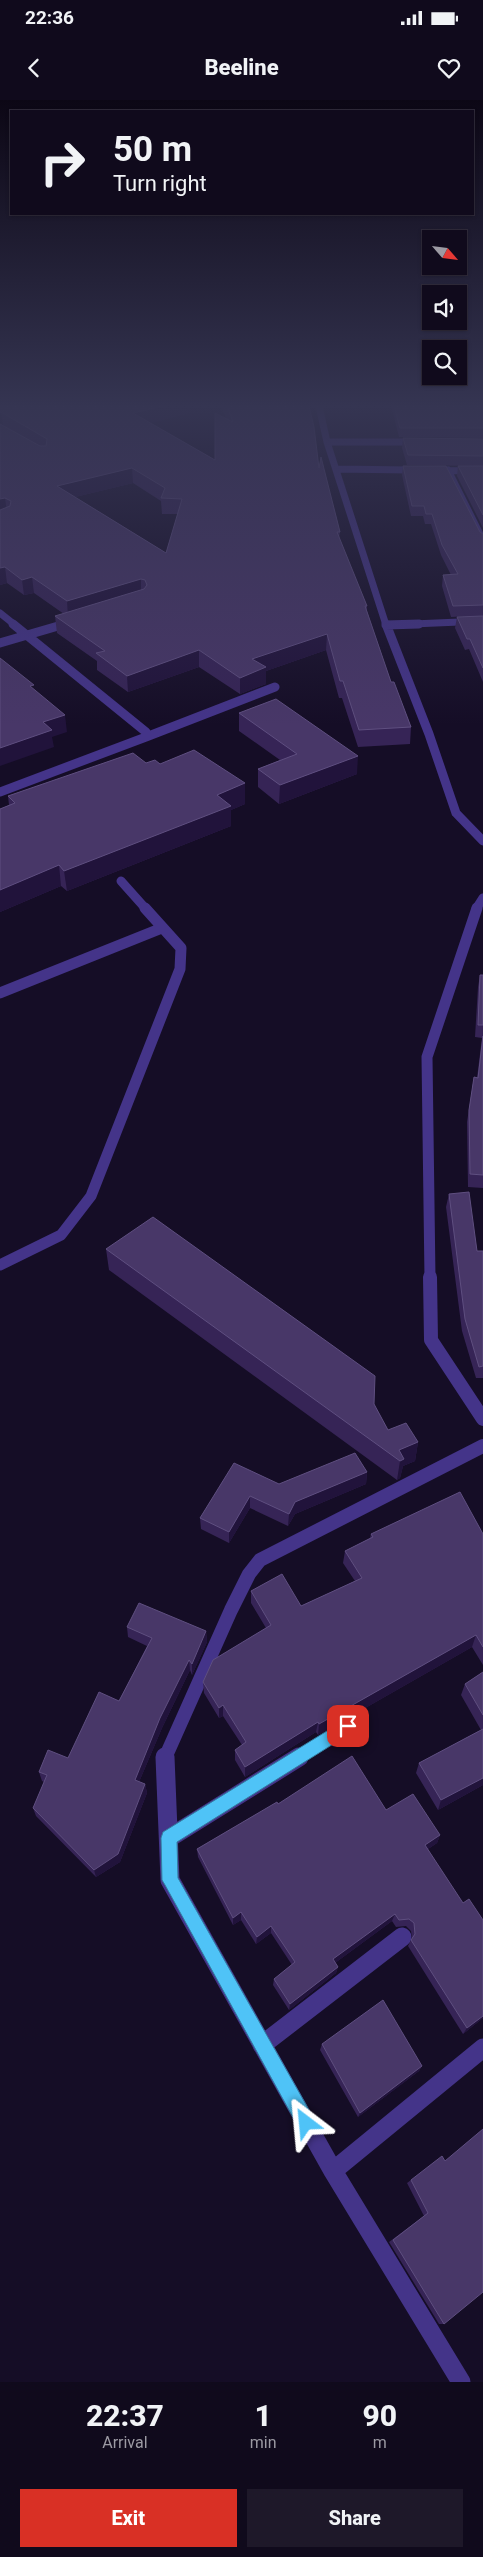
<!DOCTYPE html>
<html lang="en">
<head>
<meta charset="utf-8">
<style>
  :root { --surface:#100a1c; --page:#1e1829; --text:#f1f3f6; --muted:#9c9aa3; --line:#302b3b; --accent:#d93025 }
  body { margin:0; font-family:Roboto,sans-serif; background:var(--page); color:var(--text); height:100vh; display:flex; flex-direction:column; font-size:19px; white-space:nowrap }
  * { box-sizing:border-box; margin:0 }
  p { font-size:16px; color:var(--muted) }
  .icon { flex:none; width:28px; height:28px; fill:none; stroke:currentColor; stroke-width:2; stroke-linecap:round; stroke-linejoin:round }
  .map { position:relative; height:2282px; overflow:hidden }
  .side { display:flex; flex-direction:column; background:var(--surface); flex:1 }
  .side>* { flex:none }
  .hud { position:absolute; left:10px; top:10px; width:464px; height:105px; border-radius:0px; box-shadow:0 1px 4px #0004,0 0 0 1px var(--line); background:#100a1c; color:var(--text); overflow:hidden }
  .needle { width:32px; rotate:118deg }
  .tools { position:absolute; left:422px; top:130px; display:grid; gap:10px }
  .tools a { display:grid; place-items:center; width:45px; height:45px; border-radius:0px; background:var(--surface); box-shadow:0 1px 4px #0004,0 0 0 1px var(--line); font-size:25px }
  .pin { position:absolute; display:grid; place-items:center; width:42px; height:42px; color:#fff; margin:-21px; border-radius:10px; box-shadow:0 2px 8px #0006 }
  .me { position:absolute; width:55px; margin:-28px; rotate:331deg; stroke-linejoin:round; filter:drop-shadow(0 0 4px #0008) }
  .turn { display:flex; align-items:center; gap:18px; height:105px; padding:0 20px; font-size:22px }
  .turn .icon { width:65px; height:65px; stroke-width:2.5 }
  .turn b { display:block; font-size:35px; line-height:42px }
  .eta { display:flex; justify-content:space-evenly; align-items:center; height:85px; text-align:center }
  .eta b { font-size:30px; font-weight:800; line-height:35px }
  .cta { display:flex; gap:10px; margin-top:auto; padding:10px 20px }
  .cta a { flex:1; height:58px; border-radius:0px; background:var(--accent); color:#fff; font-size:20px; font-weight:800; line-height:58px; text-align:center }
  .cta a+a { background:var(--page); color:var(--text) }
  .status { display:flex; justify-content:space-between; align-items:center; height:35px; padding:0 25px; background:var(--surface); direction:ltr }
  .status svg { height:14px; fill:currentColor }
  header { display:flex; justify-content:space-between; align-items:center; height:65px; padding:0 20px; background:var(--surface); font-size:22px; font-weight:800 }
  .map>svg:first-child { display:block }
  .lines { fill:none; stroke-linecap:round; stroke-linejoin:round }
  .service-far2 { stroke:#443489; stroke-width:7 }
  .service-far1 { stroke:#443489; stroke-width:9 }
  .service { stroke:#443489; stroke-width:11 }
  .minor-far4 { stroke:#443489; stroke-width:7 }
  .minor-far3 { stroke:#443489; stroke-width:9 }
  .minor-far2 { stroke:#443489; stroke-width:11 }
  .minor-far1 { stroke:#443489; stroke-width:14 }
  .minor { stroke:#443489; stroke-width:19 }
  .wall { fill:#362456; fill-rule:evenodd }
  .shaded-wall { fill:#21133b }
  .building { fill:#483768; stroke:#5f4f80; fill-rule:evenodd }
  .route { fill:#4fc3f7; stroke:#337fa1 }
</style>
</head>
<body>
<div class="status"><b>22:36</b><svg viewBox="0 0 49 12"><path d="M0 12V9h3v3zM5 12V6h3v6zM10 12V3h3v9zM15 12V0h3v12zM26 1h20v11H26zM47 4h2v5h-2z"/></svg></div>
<header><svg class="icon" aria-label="back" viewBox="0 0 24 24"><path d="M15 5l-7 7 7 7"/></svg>Beeline<svg class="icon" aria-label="heart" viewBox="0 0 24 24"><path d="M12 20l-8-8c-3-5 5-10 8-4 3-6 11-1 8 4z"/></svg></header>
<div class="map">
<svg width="483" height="2282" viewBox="0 0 483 2282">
  <rect width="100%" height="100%" fill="#150d26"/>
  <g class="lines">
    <path class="service-far2" d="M0 513 15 525
      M61 525 71 522"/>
    <path class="service-far1" d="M0 543 65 524
      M146 637 275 587
      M0 692 146 637V632L13 524
      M121 781 146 809"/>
    <path class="service" d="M0 893 162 828
      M0 1165 61 1135 91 1096 180 869 181 848 145 808"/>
    <path class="minor-far4" d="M319 306 327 342 386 525
      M327 342H419
      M337 369 483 371
      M448 370 483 440
      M389 525 483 521"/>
    <path class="minor-far3" d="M386 524 429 634 456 713 483 741
      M386 525 419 524
      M476 809 483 798"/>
    <path class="minor-far2" d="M430 1178 427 957 477 808"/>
    <path class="minor-far1" d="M430 1177 431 1240 483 1319
      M165 1658 231 1510 249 1474 260 1460 483 1346
      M297 1658 349 1626"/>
    <path class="minor" d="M165 1657 170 1780 333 2071 461 2282
      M169 1738 299 1657
      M262 1945 402 1837
      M333 2071 483 1948"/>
  </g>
  <path class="wall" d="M0 306H189V313L150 323 215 360 226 319 221 306H309L319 368 340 432 339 439 367 506V511L391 582 411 627 410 644 358 647 342 598H339L326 550 266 571V584L240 594 199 567 128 592 97 570V561L57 533 55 516 64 514 34 493 24 495 7 483 0 485ZM133 383 161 401 162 414H178L166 453 75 397Z
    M392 306H483V338L399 337 392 309Z
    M403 338 483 339V366L407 365 402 348Z
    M403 366 480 432 483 434V582L469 549 465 550 455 528 457 517 471 516 451 517 442 486 443 475H451L441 455 431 424H425L423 416H411L402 375Z
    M458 366H483V428L457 376Z
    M239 613 357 674 279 704 258 687V669L280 660 239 631Z
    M146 663 160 664 245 683V704L231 710V726L67 791 61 786 0 812V709L9 705 8 696Z
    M480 875H483V1088L468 1087 467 1022 474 977 477 978 482 938 475 937 478 887Z
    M449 1094 477 1151 483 1153V1278H476L462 1231 446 1107Z
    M106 1149 374 1304 388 1330 418 1342 415 1361 403 1366 400 1378 397 1380 109 1170Z
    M367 1372 366 1384 295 1414 288 1426 250 1408 229 1443 201 1429 200 1418 279 1384Z
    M371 1434H483V1565L472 1547 318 1635 316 1632 245 1677 235 1660V1650L242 1645 223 1616 219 1618 204 1593 203 1582 266 1528 251 1503V1491L301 1506 355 1481 343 1463 345 1451 370 1438Z
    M127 1527 206 1531 207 1542 192 1575 190 1570 162 1628 139 1682 145 1684 147 1693 120 1762 96 1777 36 1716 33 1708 44 1682 42 1681 39 1672 68 1658 119 1601 147 1546 128 1537Z
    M483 1572V1685L438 1710 416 1673 419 1663 481 1630 461 1595 465 1584Z
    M278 1704 386 1710 440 1735 437 1743 428 1749 483 1918 463 1934 408 1846 412 1838 411 1831 406 1826 396 1827 392 1821 335 1863 338 1867 336 1873 289 1910 273 1885 274 1879 292 1865 271 1833 256 1844 241 1820 233 1825 198 1757 197 1749Z
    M322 1944 422 1966 419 1971 358 2017 320 1950Z
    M445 2061 444 2224H439L389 2142 424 2116 407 2083 411 2080Z"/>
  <path class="shaded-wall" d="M163 306H189V313L133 328V313Z
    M1 312 3 326 0 327V313Z
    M132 368 133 383 59 401 57 386Z
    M5 398 7 413 0 415V399Z
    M5 467 7 483 0 485V468Z
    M32 477 34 493 24 495 22 480Z
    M141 479V495L68 517 67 501Z
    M327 534 326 550 266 571V584L240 594V578L252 559Z
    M199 550V567L128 592 127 576Z
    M65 615 67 632 52 637 54 647 0 666V648L43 622Z
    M358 656 357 674 279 704 280 685Z
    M245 683V704L231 710V726L67 791 64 771 217 695Z
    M59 765 61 786 0 812V790Z
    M418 1342 415 1361 403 1366 400 1378 397 1380 400 1361 399 1350Z
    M367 1372 366 1384 295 1414 288 1426 289 1414 295 1402Z
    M250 1396V1408L229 1443V1432Z
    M206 1531 207 1542 192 1575V1564Z
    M476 1535 472 1547 318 1635 319 1624Z
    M189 1560 190 1570 162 1628 136 1689 135 1680 160 1618Z
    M223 1605V1616L219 1618V1608Z
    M318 1622 316 1632 245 1677V1667Z
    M483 1678V1685L438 1710 441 1700Z
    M145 1684 147 1693 120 1762 96 1777 94 1770Z
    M440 1735 437 1743 422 1753 425 1745Z
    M241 1812V1820L233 1825V1818Z
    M395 1814 392 1821 331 1866 333 1859Z
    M271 1826V1833L256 1844 257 1837Z
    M338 1867 336 1873 289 1910 290 1904Z
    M483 1916V1918L463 1934 467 1928Z
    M422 1966 419 1971 358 2017 360 2013Z"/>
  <path class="building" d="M0 306H163L133 313 215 360V313L233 322 227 306H309L314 327 319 368 321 357 340 432H337L367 506H365L391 582H394L411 627 359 630 343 581H340L327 534 252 559 266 567 240 578 199 550 127 576 96 553 105 551 55 516 144 489 147 485 145 480 141 479 67 501 32 477 22 480 5 467 0 468V410L10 406 11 401 5 398 0 399V324L40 346H46L47 339 1 312 0 313ZM132 368 165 388 161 398 182 399 166 453 57 386Z
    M394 306H483V328H400Z
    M403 338 483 339V356L408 355Z
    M403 366H446L480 432 483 434V505L453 506 443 475 458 474 442 445 432 414H426L424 406H412Z
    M458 366H483V415Z
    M483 516V568L470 539H467L457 517Z
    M0 558 34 585 30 586 65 615 43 622 52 630 0 648Z
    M276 599 358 656 280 685 258 669 297 654 239 613Z
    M194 650 245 683 217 695 231 706 64 771 59 765 0 790V709L15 703 8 696 133 653 146 663 155 660 160 664Z
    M480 875H483V925H478Z
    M483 936V1075L470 1074 469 1010 474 977 478 978Z
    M469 1092 477 1151H483V1266L479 1267 465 1219 449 1094Z
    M153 1117 375 1276 374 1304 388 1330 406 1323 418 1342 399 1350 404 1359 400 1361 106 1149Z
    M355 1353 367 1372 295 1402 289 1414 250 1396 229 1432 200 1418 234 1363 279 1384Z
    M460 1392 483 1434V1547L476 1535 319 1624 318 1622 245 1667 235 1650 246 1642 223 1605 219 1608 203 1582 213 1560 271 1525 251 1491 282 1474 301 1506 362 1478 345 1451 373 1437 371 1434Z
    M139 1503 206 1531 192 1564 189 1560 160 1618 135 1680 145 1684 118 1754 94 1770 33 1708 47 1675 39 1672 48 1650 68 1658 99 1592 119 1601 152 1538 127 1527Z
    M483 1572V1615L465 1584Z
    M483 1629V1678L441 1700 419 1663Z
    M352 1656 386 1710 413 1694 440 1735 425 1745 463 1803 469 1799 483 1820V1916L467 1928 411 1840 415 1834 414 1823 409 1819 399 1820 395 1814 333 1859 338 1867 290 1904 274 1879 295 1862 271 1826 257 1837 241 1812 233 1818 197 1749 277 1702 278 1704Z
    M383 1900 422 1966 360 2013 322 1944Z
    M483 2029V2192L444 2224 393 2140 428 2113 411 2080 442 2056 445 2061Z"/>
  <linearGradient id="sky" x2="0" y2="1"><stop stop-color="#0c0715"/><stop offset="0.49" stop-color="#353552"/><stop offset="1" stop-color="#353552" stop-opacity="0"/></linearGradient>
  <rect width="483" height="625" fill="url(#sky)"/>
  <path class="route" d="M348 1618 354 1620 356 1626 354 1631 177 1742 178 1778 313 2017 315 2023 313 2030 306 2032 300 2030 165 1785 162 1780 161 1738 163 1732Z"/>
</svg>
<div class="tools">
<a><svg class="needle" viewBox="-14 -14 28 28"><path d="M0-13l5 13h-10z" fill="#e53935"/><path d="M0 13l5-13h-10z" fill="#9c9aa3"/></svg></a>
<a><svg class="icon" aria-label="sound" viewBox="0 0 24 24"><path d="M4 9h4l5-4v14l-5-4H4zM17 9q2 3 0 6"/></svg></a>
<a><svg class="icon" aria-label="search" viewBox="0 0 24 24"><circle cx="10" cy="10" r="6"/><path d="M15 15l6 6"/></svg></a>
</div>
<div class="pin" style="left:348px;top:1626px;background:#d93025"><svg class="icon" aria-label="arrive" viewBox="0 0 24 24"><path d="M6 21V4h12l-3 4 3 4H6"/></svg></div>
<svg class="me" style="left:306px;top:2023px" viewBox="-20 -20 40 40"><path d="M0-17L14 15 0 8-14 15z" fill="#4fc3f7" stroke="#fff" stroke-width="4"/></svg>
<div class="hud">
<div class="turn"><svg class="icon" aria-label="right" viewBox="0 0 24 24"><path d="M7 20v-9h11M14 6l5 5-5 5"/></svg><div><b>50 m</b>Turn right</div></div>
</div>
</div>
<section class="side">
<div class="eta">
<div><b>22:37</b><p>Arrival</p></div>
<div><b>1</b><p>min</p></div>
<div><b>90</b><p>m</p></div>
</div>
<div class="cta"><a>Exit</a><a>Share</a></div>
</section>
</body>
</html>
